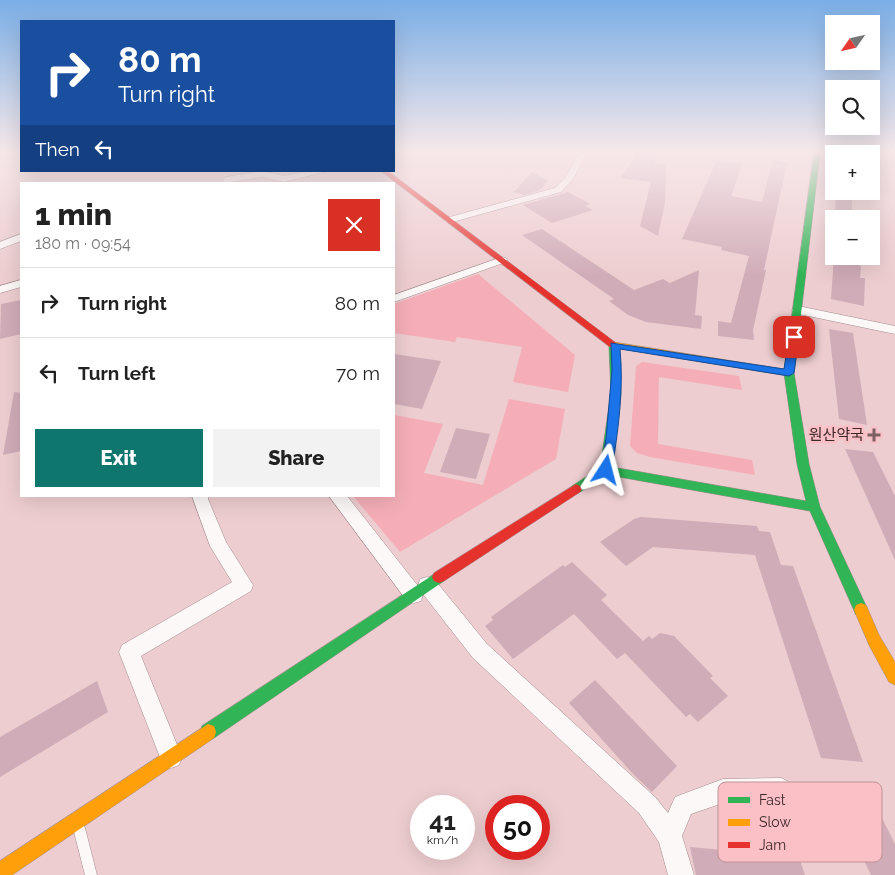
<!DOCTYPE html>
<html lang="en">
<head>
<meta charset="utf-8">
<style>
  :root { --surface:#fff; --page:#f2f2f2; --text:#222; --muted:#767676; --line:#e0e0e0; --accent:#0f766e }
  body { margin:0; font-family:Raleway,"Noto Sans KR",sans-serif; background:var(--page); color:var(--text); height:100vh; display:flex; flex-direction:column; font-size:19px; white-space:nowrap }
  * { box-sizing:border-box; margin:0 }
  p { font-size:16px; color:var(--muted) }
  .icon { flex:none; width:28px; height:28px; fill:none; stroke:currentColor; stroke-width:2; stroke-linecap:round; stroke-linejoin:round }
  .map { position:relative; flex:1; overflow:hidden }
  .sheet { position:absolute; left:20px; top:182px; width:375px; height:315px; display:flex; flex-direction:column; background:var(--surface); border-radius:0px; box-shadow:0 5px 20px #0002 }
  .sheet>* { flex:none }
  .banner { position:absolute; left:20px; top:20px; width:375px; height:152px; border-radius:0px; box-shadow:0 5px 20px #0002; background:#1a4fa0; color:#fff; overflow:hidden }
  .needle { width:32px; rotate:236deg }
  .tools { position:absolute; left:825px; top:15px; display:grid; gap:10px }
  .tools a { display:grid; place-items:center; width:55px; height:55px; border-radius:0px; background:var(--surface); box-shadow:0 5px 20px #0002; font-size:25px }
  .speed { position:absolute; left:410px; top:795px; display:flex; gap:10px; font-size:25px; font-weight:700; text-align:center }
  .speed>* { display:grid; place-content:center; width:65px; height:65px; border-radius:50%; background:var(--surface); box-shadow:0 5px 20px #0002; line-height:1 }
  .speed small { font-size:12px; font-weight:400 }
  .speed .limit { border:8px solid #d22; background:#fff; color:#111 }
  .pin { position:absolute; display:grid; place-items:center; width:42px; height:42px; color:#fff; margin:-21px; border-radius:10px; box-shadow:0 2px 8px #0006 }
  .me { position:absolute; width:55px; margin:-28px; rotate:9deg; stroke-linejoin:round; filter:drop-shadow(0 0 4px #0008) }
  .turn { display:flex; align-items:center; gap:18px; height:105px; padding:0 15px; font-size:22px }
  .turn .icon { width:65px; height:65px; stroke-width:2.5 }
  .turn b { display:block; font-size:35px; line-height:42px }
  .then { display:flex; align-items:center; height:48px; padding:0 15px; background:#0003; gap:10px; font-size:19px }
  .round { display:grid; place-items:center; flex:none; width:52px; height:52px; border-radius:0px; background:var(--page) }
  .headline { display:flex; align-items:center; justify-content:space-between; height:85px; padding:0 15px }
  h1 { font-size:30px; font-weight:800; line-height:38px }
  .button { display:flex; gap:10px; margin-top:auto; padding:10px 15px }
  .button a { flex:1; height:58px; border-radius:0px; background:var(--accent); color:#fff; font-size:20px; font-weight:800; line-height:58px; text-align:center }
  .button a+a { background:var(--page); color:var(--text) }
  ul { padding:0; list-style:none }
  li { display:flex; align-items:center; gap:15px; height:70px; padding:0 15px; border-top:1px solid var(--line) }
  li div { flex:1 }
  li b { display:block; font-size:19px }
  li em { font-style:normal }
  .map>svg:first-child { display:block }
  .green { fill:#f5aeb7 }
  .building { fill:#d0acb8 }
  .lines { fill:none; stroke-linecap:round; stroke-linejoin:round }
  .lane-casing { stroke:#a38c8e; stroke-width:1 }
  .street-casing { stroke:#a38c8e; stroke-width:1 }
  .fast-casing { stroke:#a38c8e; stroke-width:1 }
  .slow-casing { stroke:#a38c8e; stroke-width:1 }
  .jam-casing { stroke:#a38c8e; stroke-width:1 }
  .path { stroke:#d6cccd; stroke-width:2; stroke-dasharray:1 2.5; stroke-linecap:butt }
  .lane { fill:#fcf8f8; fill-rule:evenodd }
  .street { fill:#fcf8f8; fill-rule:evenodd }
  .fast { fill:#30b455; fill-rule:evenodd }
  .slow { fill:#ff9f0a; fill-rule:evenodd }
  .jam { fill:#e5322d; fill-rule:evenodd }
  .route { fill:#1a73e8; stroke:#114b97 }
  .poi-dot { fill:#7b6163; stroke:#fac0c6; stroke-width:2 }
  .labels { text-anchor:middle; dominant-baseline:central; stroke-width:5; stroke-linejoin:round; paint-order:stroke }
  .poi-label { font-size:15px; fill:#3d2729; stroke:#fac0c6; text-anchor:end }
  .key { fill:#fac0c6; stroke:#c19297; stroke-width:1 }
  .key-label { font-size:14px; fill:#3d2729 }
</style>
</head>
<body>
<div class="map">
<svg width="895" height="875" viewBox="0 0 895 875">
  <rect width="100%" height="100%" fill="#edcdd0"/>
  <path class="green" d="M478 274 575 355 568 392 513 382 522 347 457 337 455 342 394 333V304Z
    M642 362 739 376 742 390 659 377 658 444 752 460 755 475 650 457 637 453 630 446 636 366Z
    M509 399 565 409 556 459 400 552 353 496H394V415L443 424 424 473 483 485Z"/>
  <path class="building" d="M637 153H659L654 163 666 165 665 203 658 236 640 226 651 182 620 178Z
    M773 159 787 162 764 270H766L753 330 754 340 718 336V321L731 323 749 256 721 250 722 247 682 239 717 160 742 164 731 196 762 202Z
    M532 172 548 181 540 190 524 195 513 192 520 187 519 186Z
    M836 191H852V219H835Z
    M568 192 590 204 585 206 593 210 552 223 523 205Z
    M542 229 634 290 663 279 670 283 699 270 695 315 702 316 701 329 646 322 628 315 609 301 614 299 522 235Z
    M834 256H851V261L861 266 860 278H865L864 306 831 299Z
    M21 300V334L0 339 1 304Z
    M829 329 853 333 867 425 839 419Z
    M394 354 441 361 422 409 394 404Z
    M14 392 21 393V451L3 455Z
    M456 428 490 434 476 479 440 472Z
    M845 449 873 452 895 496V560Z
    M641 517 757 526 759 531 770 532 781 565 793 566 863 762 821 758 755 555 653 547 626 566 600 542 634 519Z
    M572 562 607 595 601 600 643 641 649 636 652 639 660 633 674 636 713 676 710 678 728 696 698 722 690 714 686 717 625 653 617 659 574 614 513 659 485 626 493 620 491 617 521 595 563 565 565 567Z
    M595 680 677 766 652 792 634 775 569 703Z
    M97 681 108 712 0 777V737Z
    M882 818 895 844V875H871L845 822Z
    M690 847 799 857 805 875H696Z"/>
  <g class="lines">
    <defs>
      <path id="lane" d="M79 822 83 824 85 828 97 875H85L73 828 75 824Z"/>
      <path id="street" d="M579 153H587L573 179 561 192 449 223 444 220 446 218 555 188 565 178Z
        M262 171 284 176 310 171H328L284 182 262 177 226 183 222 180 226 177Z
        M21 234V241L0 249V242Z
        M502 257 506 258 507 260 506 262 394 302V295Z
        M21 280V287L0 293V286Z
        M798 306 895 326V334L794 313 792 310Z
        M192 496H209L208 499 226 542 253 585 251 591 141 656 182 757 179 765 171 768 163 765 119 652 122 645 232 582 210 546Z
        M329 496H347L418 586 420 579 427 577 434 579 487 644 655 797 668 813 675 797 723 779 781 778 789 782 793 790 789 798 781 802 723 803 691 814 682 836 694 875H668L659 842 639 813 473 658 423 594 421 601 414 603 407 601Z"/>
      <path id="fast" d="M814 153H820L794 373 809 464 820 507 868 610 866 615 861 617 856 615 810 511 608 475 580 492H572L570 489 572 486 600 468 611 393 609 346 614 343 619 346 621 393 612 467 806 501 797 464 784 373Z
        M439 571 444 573 446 577 444 581 214 738 208 740 202 738 200 732 202 726Z"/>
      <path id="slow" d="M613 342 789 370 794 373 789 376 610 347 608 345Z
        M861 603 866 605 879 635 895 662V685L889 682 869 645 854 610 856 605Z
        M208 724 214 726 216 732 214 738 12 875H0V861Z"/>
      <path id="jam" d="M381 171H388L616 343V347H610Z
        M576 484 580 486 582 489 580 492 444 581 439 583 434 581 432 577 434 573Z"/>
    </defs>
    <use href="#lane" class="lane-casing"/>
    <use href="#street" class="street-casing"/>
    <use href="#fast" class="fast-casing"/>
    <use href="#slow" class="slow-casing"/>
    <use href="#jam" class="jam-casing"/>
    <path class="path" d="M724 158 799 171"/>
    <use href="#lane" class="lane"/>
    <use href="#street" class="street"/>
    <use href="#fast" class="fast"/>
    <use href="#slow" class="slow"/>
    <use href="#jam" class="jam"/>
  </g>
  <linearGradient id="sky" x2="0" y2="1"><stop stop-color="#7aaee6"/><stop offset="0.55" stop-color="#f7e8ea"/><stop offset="1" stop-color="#f7e8ea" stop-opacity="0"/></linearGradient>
  <rect width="895" height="276" fill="url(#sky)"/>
  <path class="route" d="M794 334 799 337 794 373 789 376 620 349C624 389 618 431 612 470L611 474H602L601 470 606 438 612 370 611 343 784 369 789 337Z"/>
  <path class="poi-dot" d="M871.5 427.5h5v5h5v5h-5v5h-5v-5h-5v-5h5z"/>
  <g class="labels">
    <g class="poi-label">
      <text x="864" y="435">원산약국</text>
    </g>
  </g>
  <rect x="718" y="782" width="164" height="80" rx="8" class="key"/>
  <rect x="728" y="797" width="22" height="6" fill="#30b455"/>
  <rect x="728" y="819" width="22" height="7" fill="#ff9f0a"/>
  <rect x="728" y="842" width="22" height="6" fill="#e5322d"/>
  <g class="key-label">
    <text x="759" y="805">Fast</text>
    <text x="759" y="827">Slow</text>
    <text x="759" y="850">Jam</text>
  </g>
</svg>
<div class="tools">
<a><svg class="needle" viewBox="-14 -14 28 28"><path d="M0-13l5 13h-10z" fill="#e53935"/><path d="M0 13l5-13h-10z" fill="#767676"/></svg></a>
<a><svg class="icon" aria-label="search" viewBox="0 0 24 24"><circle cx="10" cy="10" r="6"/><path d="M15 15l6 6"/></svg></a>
<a>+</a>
<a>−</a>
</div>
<div class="speed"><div>41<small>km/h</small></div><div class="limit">50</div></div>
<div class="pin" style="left:794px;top:337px;background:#d93025"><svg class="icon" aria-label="arrive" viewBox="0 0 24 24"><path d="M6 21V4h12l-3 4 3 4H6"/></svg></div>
<svg class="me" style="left:606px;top:470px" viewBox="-20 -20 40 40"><path d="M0-17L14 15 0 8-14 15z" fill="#1a73e8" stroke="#fff" stroke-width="4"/></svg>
<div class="banner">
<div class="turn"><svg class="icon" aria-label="right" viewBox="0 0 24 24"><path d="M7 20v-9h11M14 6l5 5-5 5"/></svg><div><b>80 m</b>Turn right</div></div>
<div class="then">Then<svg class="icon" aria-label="left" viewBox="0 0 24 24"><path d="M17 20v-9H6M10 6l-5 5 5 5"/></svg></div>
</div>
<section class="sheet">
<div class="headline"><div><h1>1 min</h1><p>180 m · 09:54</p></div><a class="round" style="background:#d93025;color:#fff"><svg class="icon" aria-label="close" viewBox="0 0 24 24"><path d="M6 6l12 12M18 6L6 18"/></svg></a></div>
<ul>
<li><svg class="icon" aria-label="right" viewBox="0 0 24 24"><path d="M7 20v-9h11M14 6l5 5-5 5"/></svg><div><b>Turn right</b></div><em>80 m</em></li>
<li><svg class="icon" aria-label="left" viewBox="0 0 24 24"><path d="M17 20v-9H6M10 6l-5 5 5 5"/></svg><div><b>Turn left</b></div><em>70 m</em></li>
</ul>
<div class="button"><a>Exit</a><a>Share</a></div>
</section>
</div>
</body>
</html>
